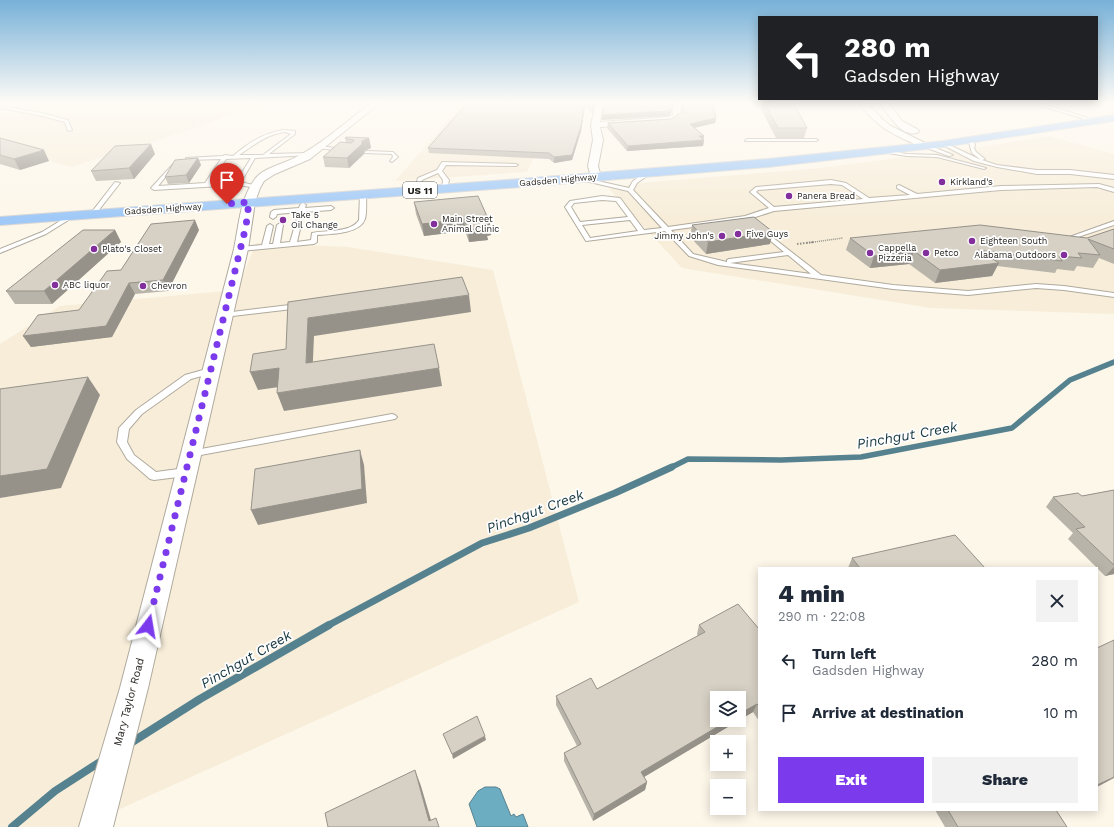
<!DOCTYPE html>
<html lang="en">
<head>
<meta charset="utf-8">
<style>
  :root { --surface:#fff; --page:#f2f2f3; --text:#1f2937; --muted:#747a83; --accent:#7c3aed }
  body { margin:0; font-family:"Work Sans",sans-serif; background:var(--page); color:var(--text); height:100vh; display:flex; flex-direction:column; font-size:15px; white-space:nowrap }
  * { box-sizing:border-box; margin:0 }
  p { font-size:13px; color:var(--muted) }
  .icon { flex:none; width:22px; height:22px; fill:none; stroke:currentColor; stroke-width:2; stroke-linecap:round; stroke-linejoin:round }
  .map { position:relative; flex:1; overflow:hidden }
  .details { position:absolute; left:758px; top:567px; width:340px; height:244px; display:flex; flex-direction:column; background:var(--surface); border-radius:0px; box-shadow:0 2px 10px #0003 }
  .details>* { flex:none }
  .guide { position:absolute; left:758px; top:16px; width:340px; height:84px; border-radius:0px; box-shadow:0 2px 10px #0003; background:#202124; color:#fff; overflow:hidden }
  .controls { position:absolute; left:710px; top:691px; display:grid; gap:8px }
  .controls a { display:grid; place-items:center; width:36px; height:36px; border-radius:0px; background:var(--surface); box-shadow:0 2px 10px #0003; font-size:20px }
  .pin { position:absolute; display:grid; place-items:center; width:34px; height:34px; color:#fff; margin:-41px -17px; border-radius:50% 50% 50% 0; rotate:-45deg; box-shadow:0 0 4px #0007 }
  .pin .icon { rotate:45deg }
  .me { position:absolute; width:44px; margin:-22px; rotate:14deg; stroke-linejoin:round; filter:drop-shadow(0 0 3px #0008) }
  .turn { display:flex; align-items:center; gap:14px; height:84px; padding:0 20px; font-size:18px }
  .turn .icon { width:52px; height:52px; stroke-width:2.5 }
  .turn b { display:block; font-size:28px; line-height:34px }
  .round { display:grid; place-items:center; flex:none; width:42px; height:42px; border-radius:0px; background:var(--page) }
  .summary { display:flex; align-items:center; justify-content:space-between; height:68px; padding:0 20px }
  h1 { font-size:24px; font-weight:800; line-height:30px }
  .button { display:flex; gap:8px; margin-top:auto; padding:8px 20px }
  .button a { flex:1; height:46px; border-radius:0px; background:var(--accent); color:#fff; font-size:16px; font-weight:800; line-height:46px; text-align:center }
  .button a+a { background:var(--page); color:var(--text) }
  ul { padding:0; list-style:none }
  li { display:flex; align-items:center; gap:12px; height:52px; padding:0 20px }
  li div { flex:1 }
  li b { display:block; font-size:15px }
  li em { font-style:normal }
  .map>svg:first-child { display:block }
  .built { fill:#f7edd9 }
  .water { fill:#6dadc1; stroke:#56828f }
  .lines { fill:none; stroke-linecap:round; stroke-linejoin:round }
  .stream-far2 { stroke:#56828f; stroke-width:5.5 }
  .stream-far1 { stroke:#56828f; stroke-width:7 }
  .stream { stroke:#56828f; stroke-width:8 }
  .lane-casing { stroke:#b0aa9e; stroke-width:2 }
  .street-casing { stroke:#b0aa9e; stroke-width:2 }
  .primary-casing { stroke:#d7d6d6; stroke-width:2 }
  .path-far1 { stroke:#959188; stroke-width:1.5; stroke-dasharray:1 1; stroke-linecap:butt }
  .path { stroke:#959188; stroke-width:2; stroke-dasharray:1.5 1.5; stroke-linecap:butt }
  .lane { fill:#fff; fill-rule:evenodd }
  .street { fill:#fff; fill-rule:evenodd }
  .primary { fill:#a0c9f7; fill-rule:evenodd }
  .wall { fill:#b9b4a9 }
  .shaded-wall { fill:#96928a }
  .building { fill:#d7d1c5; stroke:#96928a }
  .route { stroke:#7c3aed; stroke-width:7; stroke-dasharray:0 12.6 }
  .poi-dot { fill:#822e9c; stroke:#fff; stroke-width:1.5 }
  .labels { text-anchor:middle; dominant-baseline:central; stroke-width:3.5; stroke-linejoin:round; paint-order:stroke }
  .far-street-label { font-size:9px; fill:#201e19; stroke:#fff }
  .far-poi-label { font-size:9px; fill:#201e19; stroke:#fff; text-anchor:start }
  .shield { fill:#fff; stroke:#63625e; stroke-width:1 }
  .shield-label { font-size:10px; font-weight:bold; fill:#201e19 }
  .street-label { font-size:11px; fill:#201e19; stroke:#fff }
  .near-water-label { font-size:14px; font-style:italic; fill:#193942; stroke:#fff }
</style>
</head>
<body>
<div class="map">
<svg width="1114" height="827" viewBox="0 0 1114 827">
  <rect width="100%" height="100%" fill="#fdf7ea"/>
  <path class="built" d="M0 102H268L171 136 71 167 0 146Z
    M464 102H561L527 172 395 181Z
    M1049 136 1114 154V314L931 308 682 268 609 189 639 183 820 168 974 148Z
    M256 243 348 247 493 270 579 602 80 827H0V344L60 306 237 290Z"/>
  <path class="water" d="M485 787H496L500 789 511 816 514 814 516 817 523 814 528 827H477L469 804 478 791Z"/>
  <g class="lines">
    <path class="stream-far2" d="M670 468 688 459 781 460 861 457 1012 428 1070 380 1114 362"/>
    <path class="stream-far1" d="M327 626 482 543 529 528 615 493 672 467"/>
    <path class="stream" d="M129 744 200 699 329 625
      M12 827 55 791 103 760"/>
    <defs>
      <path id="lane" d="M1042 104H1044L1097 121 1094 122 1042 106Z
        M0 106 42 113 68 120 72 130 68 131 65 122 42 116 0 108Z
        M285 130 295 131V134L269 154 310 153 312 154 310 155 255 158 241 182 257 186V188L238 185 154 190 151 188 175 162 177 163 158 186 205 183 221 159 188 160H186V158L223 156 225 155 233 156C248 143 265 132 285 130ZM285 132 291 134 263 155H239C254 145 267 134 285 132ZM251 158 236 182 211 183 226 159Z
        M747 139H816L818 140 816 141H745Z
        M968 139H972L975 145 974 148 976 152 985 159 982 160 997 165 1037 170H1070L1114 175V179L1070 174H1037L997 167 974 161 941 144 945 143 981 160 972 153Z
        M924 145H928L953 155 949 156 924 147Z
        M319 146 344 149 346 150 344 151 317 148Z
        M884 150 907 154 937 155 986 168 984 169 937 157 907 156 882 152V151Z
        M367 151 393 152 398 157 392 162 390 161 393 157 392 154 365 153V152Z
        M442 162 516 164 518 165 516 166 446 165 442 171 449 180 447 189 442 188 443 180 438 173 422 180 418 191H414L418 178 437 170Z
        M646 172 651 173 637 183 633 190 668 227 745 216 769 208 750 192 756 187 831 180 846 183 869 198 910 195 897 188V186L899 185 917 194 1001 186 1099 184 1114 188V192L1097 187 1001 190 774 211 746 220 671 230 693 254 727 262V260L729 259 784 252 761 233 760 232 763 230 821 275 893 285 968 291 1036 284 1064 286 1114 293V297L1064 290 1036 288 968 295 893 289 718 265 689 256 665 231 586 241 565 207 570 201 602 196 620 198 644 230 662 228 628 191 577 179 580 177 629 188 633 181ZM831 184 842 185 863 199 774 207 756 192 758 190ZM602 200 616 201 628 217 580 222 571 207 574 203ZM630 220 638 231 590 238 582 225ZM788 255 811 274 730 263Z
        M115 182 120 183 95 215H91V213Z
        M363 192 366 194C366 202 367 211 365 219 360 234 330 234 317 235V242L314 244 241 251 238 249 241 247 262 245 267 226 270 224 273 226 269 244H273L277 225 280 223 283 225 280 243 290 242 299 212 277 214 276 217 273 219 270 217 271 212 274 210 299 208 300 205 303 203 306 205 305 208 331 206 334 208 331 210 304 212 297 242 311 240 312 233C325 230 351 233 359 220L360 194Z
        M73 213 76 215 75 216 46 234 0 253V249L42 232Z
        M1114 221V225L1066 241 1061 240Z
        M298 304H301V308L224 317 220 315 224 313Z
        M210 368 213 369 214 371 213 373 191 379 142 414 129 429 127 442 134 455 156 472 186 468 190 469 191 472 190 475 186 476 154 480 150 479 127 459 117 442 119 428 136 410 185 375Z
        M392 414 395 415 397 417 395 419 190 457 187 456 185 454 187 452 190 451Z"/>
      <path id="street" d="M372 102H381L310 159 275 174 264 181 260 188 255 202 248 249 148 688 113 827H79L120 688 234 249C239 225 240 199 255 179 262 169 279 165 290 160 318 148 347 121 372 102Z
        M596 102H604L600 122 668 117 673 115 672 102H680L681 116 670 123 600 127 603 140 598 166 601 177 596 180 591 177 588 166 593 140 591 125Z
        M858 102H866L883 120 891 126 931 146 926 149 923 148C893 134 878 129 858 102Z
        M879 102H888L902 121 917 129 919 131 917 133C900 137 888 113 879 102Z"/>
      <path id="primary" d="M1114 115V121L943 147 768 167 520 187 0 225V217L520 179 768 159 943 141Z"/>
    </defs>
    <use href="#lane" class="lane-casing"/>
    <use href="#street" class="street-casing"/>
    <use href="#primary" class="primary-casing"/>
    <path class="path-far1" d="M807 243 843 238"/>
    <path class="path" d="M797 244 814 242"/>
    <use href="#lane" class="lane"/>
    <use href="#street" class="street"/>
    <use href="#primary" class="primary"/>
  </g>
  <path class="wall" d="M468 102H596L592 113 585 106 581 131 572 160 554 163 549 159 429 153 428 148Z
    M681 102H714L713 108 716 118 715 123 694 128 704 140 703 146 627 151 607 128 608 123 671 119 682 112Z
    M759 102H793L807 128 804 138H776L762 111Z
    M0 138 49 161 20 170 0 164Z
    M345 138H369L371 148 364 151V154L349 168 325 167 323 157 346 143Z
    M155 154 134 179 96 181 91 171Z
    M198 158 201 165 189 183 168 184 165 177Z
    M478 196 491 235 487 236 488 240 469 242 465 231 424 236 416 214 414 202Z
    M692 225 770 244 706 254 690 237Z
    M1114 229V264L1099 258 1093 268 1077 266 1074 271 1057 269 1055 273 997 266 992 276 935 283 909 264 870 268 846 250 850 238H1087Z
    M115 230 121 242 52 304H15L6 291Z
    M199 230 168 291 135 294 112 337 31 347 23 336 79 310Z
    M1114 490V574L1105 576 1068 539 1073 533 1046 507 1053 497 1082 496Z
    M852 558 985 568H848Z
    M699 625 759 629V721L753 712 644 777 647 782 645 790 593 821 564 761V753L577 746 556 705V696L597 689 698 636 697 634Z
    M935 810H1056L1067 827H945Z"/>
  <path class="shaded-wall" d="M585 102V106L581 131 572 160 554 163V157Z
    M594 102H596L592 113V108Z
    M672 109 671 114 668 116 602 120V115Z
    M716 118 715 123 689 129 690 124Z
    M699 136H704L703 141 704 140 703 146 627 151 628 146Z
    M369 138 371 148 364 151V154L349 168 347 158 362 141Z
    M151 144 155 154 134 179 129 168Z
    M44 150 49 161 20 170 14 159Z
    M198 158 201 165 189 183 186 175Z
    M464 219 465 231 424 236 422 224Z
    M195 220 199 230 168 291 163 280Z
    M490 223 491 235 487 236 488 240 469 242 468 230 485 224Z
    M115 230 121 242 52 304 44 291Z
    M773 232 770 244 706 254 708 242Z
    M914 251 909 264 870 268 874 256Z
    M999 263 992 276 935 283 940 270Z
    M129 283 135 294 112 337 31 347 23 336 106 326Z
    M469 295 471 312 314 336 312 381 306 363 308 318Z
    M279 368 286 386 258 390 250 372Z
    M439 368 442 386 284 411 277 393Z
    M88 377 100 395 61 488 0 498V476Z
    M360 450 364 465 367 503 258 525 251 510Z
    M1114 567V574L1105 576Z
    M757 704 753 712 639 780 641 772 729 720H739V714Z
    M485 736 486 740 453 759 452 754Z
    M415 770 421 786 433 827 429 821Z
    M1114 777V778L1097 787V785Z
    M647 782 645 790 593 821 594 814Z"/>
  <path class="building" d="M468 102H585L581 126 572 155 554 157 549 153 428 148Z
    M585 102H594L592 108Z
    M604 102H672V109L668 111 602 115Z
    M682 102H714V103H712L716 118 690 124 704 136H699L704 140 628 146 608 123 671 119 683 111Z
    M764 102H793L807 128H778Z
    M346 137 369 138 362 141V144L347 158 323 157 340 142 351 143 354 141V140L345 138Z
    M0 138 44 150 14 159 0 155Z
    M151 144 129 168 91 171 115 146Z
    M198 158 186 175 165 177 175 160Z
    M478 196 490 223 485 224 487 228 468 230 464 219 422 224 414 202Z
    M754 217 773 232 708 242 692 225Z
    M195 220 163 280 129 283 106 326 23 336 38 315 79 310 107 271 121 270 151 224Z
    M980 225 1087 238 1114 229V249L1088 239 1100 255 1078 253 1082 258 1059 256 1062 261 978 250 999 263 940 270 914 251 874 256 850 238Z
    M83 230H115L44 291H6Z
    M462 277 469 295 308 318 306 363 434 344 439 368 277 393 279 368 250 372 253 354 286 349 288 302Z
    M88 377 47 469 0 476V389Z
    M360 450 362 489 251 510 255 469Z
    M1114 490V565L1076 529 1085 527 1053 497 1078 493 1082 496Z
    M955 535 985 568H860L852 558Z
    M738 604 759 629V706L757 704 739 714V698H717V720H729L641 772 647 782 594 814 564 753 581 744 556 696 591 678 597 689 705 632 699 625Z
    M1114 640V777L1097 785V648Z
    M477 716 485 736 452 754 443 734Z
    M415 770 429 821 436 818 439 827H328L325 813Z
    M948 810H1056L1067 827H958Z"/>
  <linearGradient id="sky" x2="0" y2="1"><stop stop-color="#77b1d8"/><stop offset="0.47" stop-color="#fefbf6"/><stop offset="1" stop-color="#fefbf6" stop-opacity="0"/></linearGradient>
  <rect width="1114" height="218" fill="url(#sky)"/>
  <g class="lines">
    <path class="route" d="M148 626 246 226 249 202 227 204"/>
  </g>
  <g class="poi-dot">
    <circle cx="942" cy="182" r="4"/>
    <circle cx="789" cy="196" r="4"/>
    <circle cx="283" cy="220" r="4"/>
    <circle cx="434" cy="224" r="4"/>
    <circle cx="738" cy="234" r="4"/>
    <circle cx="722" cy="236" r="4"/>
    <circle cx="972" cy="241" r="4"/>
    <circle cx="94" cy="249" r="4"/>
    <circle cx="870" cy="253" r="4"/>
    <circle cx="926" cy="253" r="4"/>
    <circle cx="1064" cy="255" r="4"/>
    <circle cx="55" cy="285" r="4"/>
    <circle cx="143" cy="286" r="4"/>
  </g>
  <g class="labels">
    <g class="far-street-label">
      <text transform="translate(558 180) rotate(-5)">Gadsden Highway</text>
      <text transform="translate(163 209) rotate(-4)">Gadsden Highway</text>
    </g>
    <g class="far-poi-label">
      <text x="950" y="182">Kirkland's</text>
      <text x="797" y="196">Panera Bread</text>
      <text x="291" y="215">Take 5<tspan x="291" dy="10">Oil Change</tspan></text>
      <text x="442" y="219">Main Street<tspan x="442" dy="10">Animal Clinic</tspan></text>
      <text x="746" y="234">Five Guys</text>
      <text x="714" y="236" text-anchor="end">Jimmy John's</text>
      <text x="980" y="241">Eighteen South</text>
      <text x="878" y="248">Cappella<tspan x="878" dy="10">Pizzeria</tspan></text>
      <text x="102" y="249">Plato's Closet</text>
      <text x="934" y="253">Petco</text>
      <text x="1056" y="255" text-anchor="end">Alabama Outdoors</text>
      <text x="63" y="285">ABC liquor</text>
      <text x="151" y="286">Chevron</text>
    </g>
    <rect class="shield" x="403" y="182" width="34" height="16" rx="3"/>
    <g class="shield-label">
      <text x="420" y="190">US 11</text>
    </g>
    <g class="street-label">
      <text transform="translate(129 702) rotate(-75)">Mary Taylor Road</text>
    </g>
    <g class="near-water-label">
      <text transform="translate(907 435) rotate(-10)">Pinchgut Creek</text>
      <text transform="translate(535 511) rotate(-20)">Pinchgut Creek</text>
      <text transform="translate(246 659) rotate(-30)">Pinchgut Creek</text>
    </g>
  </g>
</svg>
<div class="controls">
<a><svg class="icon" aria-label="layers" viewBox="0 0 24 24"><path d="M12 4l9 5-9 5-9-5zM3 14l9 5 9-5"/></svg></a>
<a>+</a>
<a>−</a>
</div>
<div class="pin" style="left:227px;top:204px;background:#d93025"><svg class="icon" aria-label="arrive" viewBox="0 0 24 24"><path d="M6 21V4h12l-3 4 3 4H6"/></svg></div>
<svg class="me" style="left:148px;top:626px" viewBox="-20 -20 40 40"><path d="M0-17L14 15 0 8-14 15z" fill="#7c3aed" stroke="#fff" stroke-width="4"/></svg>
<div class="guide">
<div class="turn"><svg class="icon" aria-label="left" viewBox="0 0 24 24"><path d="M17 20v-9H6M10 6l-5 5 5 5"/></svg><div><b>280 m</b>Gadsden Highway</div></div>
</div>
<section class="details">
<div class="summary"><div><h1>4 min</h1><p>290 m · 22:08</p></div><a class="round"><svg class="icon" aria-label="close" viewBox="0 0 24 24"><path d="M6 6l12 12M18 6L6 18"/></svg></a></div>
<ul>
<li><svg class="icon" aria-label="left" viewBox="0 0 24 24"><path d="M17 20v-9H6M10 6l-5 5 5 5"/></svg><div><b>Turn left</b><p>Gadsden Highway</p></div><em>280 m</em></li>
<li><svg class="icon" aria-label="arrive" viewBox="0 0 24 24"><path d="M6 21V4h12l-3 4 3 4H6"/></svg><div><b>Arrive at destination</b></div><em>10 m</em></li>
</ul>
<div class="button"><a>Exit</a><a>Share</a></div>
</section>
</div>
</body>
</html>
